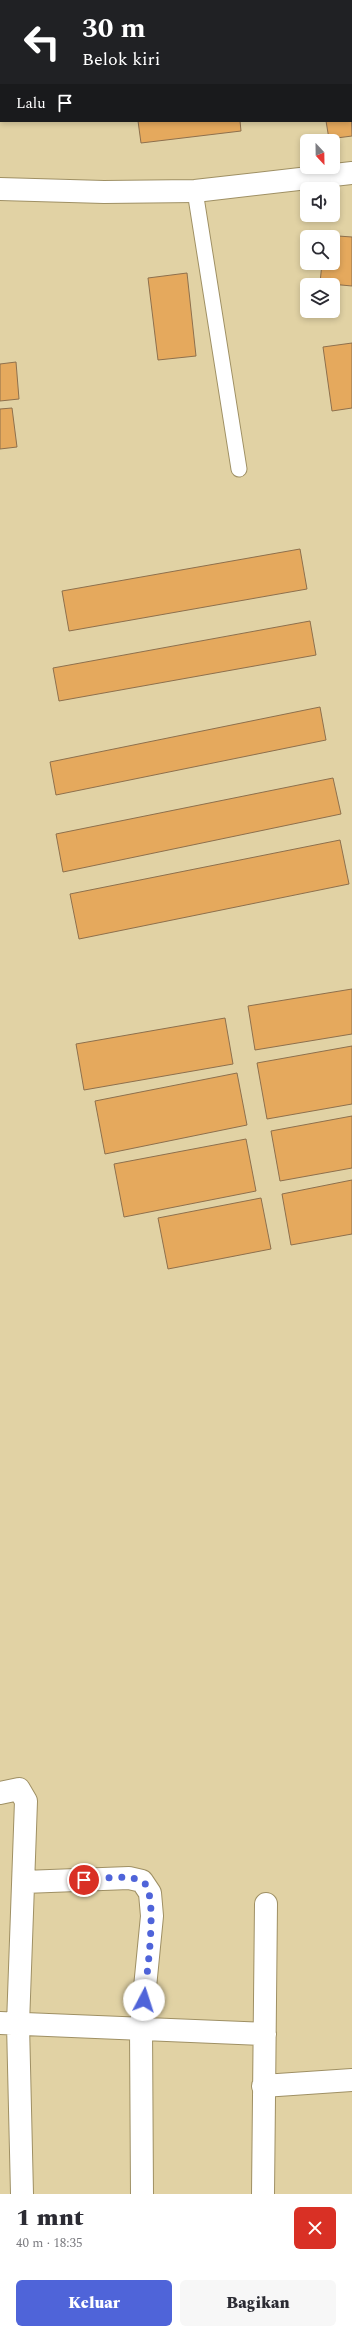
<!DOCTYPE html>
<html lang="id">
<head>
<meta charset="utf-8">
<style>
  :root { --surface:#fff; --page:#f7f7f7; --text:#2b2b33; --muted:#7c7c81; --accent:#4f64d9 }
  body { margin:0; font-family:Spectral,serif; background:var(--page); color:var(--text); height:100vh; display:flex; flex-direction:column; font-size:15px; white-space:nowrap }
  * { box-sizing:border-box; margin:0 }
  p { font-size:13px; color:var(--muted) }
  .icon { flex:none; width:22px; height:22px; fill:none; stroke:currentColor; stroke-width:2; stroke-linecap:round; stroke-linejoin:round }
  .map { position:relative; height:2194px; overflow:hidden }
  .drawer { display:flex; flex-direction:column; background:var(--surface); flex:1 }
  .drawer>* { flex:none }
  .top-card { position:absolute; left:0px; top:0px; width:352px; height:122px; box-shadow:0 2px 6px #0003; background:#202124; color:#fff; overflow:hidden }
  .needle { width:26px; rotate:158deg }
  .fabs { position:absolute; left:300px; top:134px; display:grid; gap:8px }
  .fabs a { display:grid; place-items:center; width:40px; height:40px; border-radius:6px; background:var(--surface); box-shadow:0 2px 6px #0003; font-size:20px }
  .pin { position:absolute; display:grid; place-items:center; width:34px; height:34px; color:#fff; margin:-17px; border:2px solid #fff; border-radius:50%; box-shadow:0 1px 4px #0007 }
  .me { position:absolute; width:44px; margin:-22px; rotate:5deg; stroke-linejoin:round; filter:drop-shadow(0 0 3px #0008) }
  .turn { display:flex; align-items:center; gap:14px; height:84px; padding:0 16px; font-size:18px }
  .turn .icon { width:52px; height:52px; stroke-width:2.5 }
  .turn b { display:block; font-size:28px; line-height:34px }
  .then { display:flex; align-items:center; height:38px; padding:0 16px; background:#0003; gap:8px; font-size:15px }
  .round { display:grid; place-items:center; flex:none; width:42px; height:42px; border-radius:6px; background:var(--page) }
  .summary { display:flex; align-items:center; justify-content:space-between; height:68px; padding:0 16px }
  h1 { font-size:24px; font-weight:800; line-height:30px }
  .button { display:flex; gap:8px; margin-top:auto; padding:8px 16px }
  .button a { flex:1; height:46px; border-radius:6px; background:var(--accent); color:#fff; font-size:16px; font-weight:800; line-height:46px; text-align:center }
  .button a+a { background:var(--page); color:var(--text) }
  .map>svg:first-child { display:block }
  .building { fill:#e5a95d; stroke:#8e704d }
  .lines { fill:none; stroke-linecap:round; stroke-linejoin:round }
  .service-casing { stroke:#9f9064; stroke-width:17 }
  .minor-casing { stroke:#9f9064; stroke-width:24 }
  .primary-casing { stroke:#9f9064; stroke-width:24 }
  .service { stroke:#fff; stroke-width:15 }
  .minor { stroke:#fff; stroke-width:22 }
  .primary { stroke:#fff; stroke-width:22 }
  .route { stroke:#4f64d9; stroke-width:7; stroke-dasharray:0 12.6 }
</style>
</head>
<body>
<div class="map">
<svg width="352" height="2194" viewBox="0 0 352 2194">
  <rect width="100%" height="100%" fill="#e1d2a4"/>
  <path class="building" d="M226 0 227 1H181L190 0Z
    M332 0H352V39L351 1Z
    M351 53H352L351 101Z
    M351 109 352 136 329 139 326 121H351Z
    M138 121H240L241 131 141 143Z
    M324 235 352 237V286L320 283 322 263H333V237H324Z
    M187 273 196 356 158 360 148 278Z
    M352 343V408L332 411 323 347Z
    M16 362 19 399 0 401V364Z
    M12 408 17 447 0 449V409Z
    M300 549 307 589 69 631 62 591Z
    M310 621 316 655 59 701 53 668Z
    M320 707 326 740 56 795 50 762Z
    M333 778 341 814 63 872 56 834Z
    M340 840 349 884 79 939 70 894Z
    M352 989V1034L255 1050 248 1006Z
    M225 1018 233 1064 84 1090 76 1044Z
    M352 1046V1104L267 1119 257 1063Z
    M237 1073 247 1125 105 1154 95 1101Z
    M352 1116V1168L280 1181 271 1131Z
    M246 1139 256 1191 124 1217 114 1164Z
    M352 1180V1234L291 1245 282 1194Z
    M261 1198 271 1249 168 1269 158 1218Z"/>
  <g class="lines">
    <defs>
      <path id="service" d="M195 191 239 469"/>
      <path id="minor" d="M0 1793 19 1789 26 1801 18 2024 22 2194
        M24 1882 129 1878 142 1881 150 1893 152 1916 141 2028 142 2194
        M0 2023 265 2034
        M263 2086 352 2080
        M263 2194 266 1904"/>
      <path id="primary" d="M0 189 104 192 195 191 352 173"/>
    </defs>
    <use href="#service" class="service-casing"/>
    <use href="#minor" class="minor-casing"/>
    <use href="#primary" class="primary-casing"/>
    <use href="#service" class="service"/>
    <use href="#minor" class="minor"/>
    <use href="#primary" class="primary"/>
  </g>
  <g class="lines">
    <path class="route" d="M84 1880C101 1879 126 1874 142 1881 160 1890 146 1980 144 2000"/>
  </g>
</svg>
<div class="fabs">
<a><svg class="needle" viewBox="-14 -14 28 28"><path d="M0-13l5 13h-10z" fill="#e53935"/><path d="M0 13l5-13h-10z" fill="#7c7c81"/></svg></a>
<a><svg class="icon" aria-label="sound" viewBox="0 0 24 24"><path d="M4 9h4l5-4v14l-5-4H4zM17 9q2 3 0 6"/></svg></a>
<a><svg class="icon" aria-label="search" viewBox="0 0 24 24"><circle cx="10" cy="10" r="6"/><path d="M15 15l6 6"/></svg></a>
<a><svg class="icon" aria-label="layers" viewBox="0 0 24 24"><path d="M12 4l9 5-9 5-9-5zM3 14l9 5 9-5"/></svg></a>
</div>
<div class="pin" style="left:84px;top:1880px;background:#d93025"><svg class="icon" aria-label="arrive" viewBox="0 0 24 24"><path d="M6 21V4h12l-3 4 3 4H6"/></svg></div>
<svg class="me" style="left:144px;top:2000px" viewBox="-20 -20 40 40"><circle r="19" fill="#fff"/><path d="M0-13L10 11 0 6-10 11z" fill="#4f64d9"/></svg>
<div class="top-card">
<div class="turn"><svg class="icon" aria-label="left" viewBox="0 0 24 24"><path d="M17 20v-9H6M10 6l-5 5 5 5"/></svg><div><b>30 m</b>Belok kiri</div></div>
<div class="then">Lalu<svg class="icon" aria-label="arrive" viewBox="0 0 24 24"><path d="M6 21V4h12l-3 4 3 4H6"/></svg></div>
</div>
</div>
<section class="drawer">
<div class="summary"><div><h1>1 mnt</h1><p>40 m · 18:35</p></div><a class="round" style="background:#d93025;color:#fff"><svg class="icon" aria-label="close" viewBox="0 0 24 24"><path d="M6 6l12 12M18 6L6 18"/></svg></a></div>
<div class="button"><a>Keluar</a><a>Bagikan</a></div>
</section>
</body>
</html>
